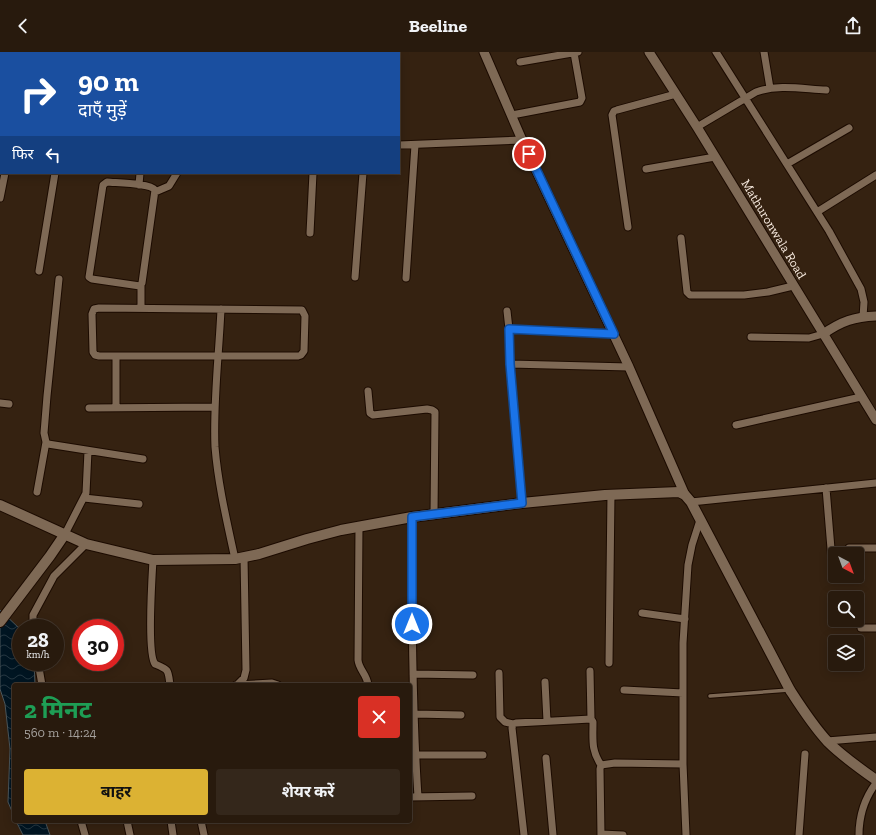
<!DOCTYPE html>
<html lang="hi">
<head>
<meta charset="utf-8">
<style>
  :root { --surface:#281a0d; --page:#34271b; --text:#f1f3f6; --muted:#a5a19d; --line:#44382e; --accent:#dcb233 }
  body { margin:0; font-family:"Zilla Slab","Noto Sans Devanagari",serif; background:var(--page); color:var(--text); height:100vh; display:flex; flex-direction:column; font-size:15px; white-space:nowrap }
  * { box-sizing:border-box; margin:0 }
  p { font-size:13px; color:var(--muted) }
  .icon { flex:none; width:22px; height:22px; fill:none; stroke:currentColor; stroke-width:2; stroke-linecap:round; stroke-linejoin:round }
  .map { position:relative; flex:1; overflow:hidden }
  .sheet { position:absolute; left:12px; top:631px; width:400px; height:140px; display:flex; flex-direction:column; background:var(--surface); border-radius:4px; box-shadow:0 2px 10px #0003,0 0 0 1px var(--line) }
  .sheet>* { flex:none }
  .banner { position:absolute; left:0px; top:0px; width:400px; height:122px; box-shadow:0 2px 10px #0003,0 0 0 1px var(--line); background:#1a4fa0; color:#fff; overflow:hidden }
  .needle { width:26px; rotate:139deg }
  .controls { position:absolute; left:828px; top:495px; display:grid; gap:8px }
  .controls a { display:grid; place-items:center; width:36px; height:36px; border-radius:4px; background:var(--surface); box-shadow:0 2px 10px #0003,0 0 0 1px var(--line); font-size:20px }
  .speed { position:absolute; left:12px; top:567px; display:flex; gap:8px; font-size:20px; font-weight:700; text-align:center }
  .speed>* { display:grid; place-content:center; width:52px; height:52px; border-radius:50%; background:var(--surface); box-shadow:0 2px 10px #0003,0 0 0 1px var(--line); line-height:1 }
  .speed small { font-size:10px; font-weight:400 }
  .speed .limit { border:6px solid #d22; background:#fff; color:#111 }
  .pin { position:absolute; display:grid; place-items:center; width:34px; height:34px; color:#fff; margin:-17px; border:2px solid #fff; border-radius:50%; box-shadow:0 1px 4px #0007 }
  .me { position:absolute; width:44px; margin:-22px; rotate:0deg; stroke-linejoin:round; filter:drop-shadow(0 0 3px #0008) }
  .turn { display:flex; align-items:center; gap:14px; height:84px; padding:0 12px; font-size:18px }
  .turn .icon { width:52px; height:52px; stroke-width:2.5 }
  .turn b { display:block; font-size:28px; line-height:34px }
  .then { display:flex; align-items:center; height:38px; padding:0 12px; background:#0003; gap:8px; font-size:15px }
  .round { display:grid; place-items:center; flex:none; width:42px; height:42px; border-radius:4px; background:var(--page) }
  .headline { display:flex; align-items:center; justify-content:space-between; height:68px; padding:0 12px }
  h1 { font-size:24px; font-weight:700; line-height:30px; color:#1e9e55 }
  .primary-button { display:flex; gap:8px; margin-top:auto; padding:8px 12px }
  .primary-button a { flex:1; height:46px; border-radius:4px; background:var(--accent); color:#111; font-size:16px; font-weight:700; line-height:46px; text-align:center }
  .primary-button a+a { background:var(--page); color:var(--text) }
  header { display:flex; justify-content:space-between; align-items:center; height:52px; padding:0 12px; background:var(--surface); font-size:18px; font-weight:700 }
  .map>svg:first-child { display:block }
  .water { fill:url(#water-waves); stroke:#4b565b }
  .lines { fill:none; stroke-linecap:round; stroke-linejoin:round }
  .service-casing { stroke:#1c0b00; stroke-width:5.5 }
  .minor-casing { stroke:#1c0b00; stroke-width:9 }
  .tertiary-casing { stroke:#1c0b00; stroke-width:11 }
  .secondary-casing { stroke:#1c0b00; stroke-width:12 }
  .service { stroke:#7e6955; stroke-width:3.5 }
  .minor { stroke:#7e6955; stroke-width:7 }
  .tertiary { stroke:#7e6955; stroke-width:9 }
  .secondary { stroke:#7e6955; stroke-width:10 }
  .route-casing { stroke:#114b97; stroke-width:10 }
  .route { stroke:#1a73e8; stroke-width:7 }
  .labels { text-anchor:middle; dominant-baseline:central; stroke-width:4; stroke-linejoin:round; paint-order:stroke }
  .street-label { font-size:13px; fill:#f9ece1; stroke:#352211 }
</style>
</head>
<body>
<header><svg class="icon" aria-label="back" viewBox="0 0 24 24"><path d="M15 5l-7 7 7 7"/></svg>Beeline<svg class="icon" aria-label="share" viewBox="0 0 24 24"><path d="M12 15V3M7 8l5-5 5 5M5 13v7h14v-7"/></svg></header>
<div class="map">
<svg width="876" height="783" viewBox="0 0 876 783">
  <defs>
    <pattern id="water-waves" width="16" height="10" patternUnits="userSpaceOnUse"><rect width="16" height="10" fill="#001522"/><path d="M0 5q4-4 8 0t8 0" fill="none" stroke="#263742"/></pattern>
  </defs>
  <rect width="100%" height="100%" fill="#352211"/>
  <path class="water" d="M0 558 21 578V610H34L35 633H14V764L8 750 10 697 5 652 0 637Z
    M16 769H45L50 783H23Z"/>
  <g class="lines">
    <defs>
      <path id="service" d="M710 644 789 638"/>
      <path id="minor" d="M338 0 339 1
        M392 0V1
        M716 0 829 179 861 237 864 250 863 265
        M764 0 770 36
        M26 1V0
        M72 1 73 0
        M119 1V0
        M167 1V0
        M214 1V0
        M219 1 221 0
        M247 1 248 0
        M520 10 578 0
        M512 63 580 50 582 46 574 1
        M697 75 756 40C778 32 803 37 826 38
        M0 80H1
        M399 93 522 88
        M787 112 849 76
        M646 117 715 105
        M107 130C117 131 150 131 155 138L142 231 140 234 92 227 89 225 103 133Z
        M139 133 140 121
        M155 140 169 134 177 121
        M0 146 5 121
        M817 160 876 123
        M628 175 612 63 614 59 617 58 676 42
        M310 181 313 121
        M681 186 687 240 690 243H744L768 240 793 234
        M39 219 55 121
        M355 225 363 121
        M406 226 415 93
        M59 227 47 344 44 381 46 390 48 392 143 407
        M99 256 302 258 305 264 304 299 301 303 298 304H99L95 303 93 300 92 262 94 257Z
        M141 256V233
        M221 257C219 302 213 350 215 395 218 432 227 470 235 507
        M507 259 509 277 510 312
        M509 277 614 282
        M751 285 809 286 823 282
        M368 339 370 361 373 363 427 357 432 358 435 360 434 463
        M0 351 9 352
        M89 356 215 355
        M116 356V304
        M736 373 861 345
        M826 436 833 521
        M37 440 46 390
        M84 446 139 452
        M691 450 876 431
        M522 451 510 312 629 315
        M412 465C412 558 412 652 418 745
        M359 475 358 608C359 618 367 622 368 633
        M65 482 86 441 88 399
        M849 496H876
        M153 508C152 525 147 602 155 612 169 618 168 617 170 633
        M642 561 685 567
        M33 576V563L54 524 86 492
        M861 576H876
        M38 610 42 633
        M609 611 611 442
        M590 619 591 667
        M499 621 500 665 505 670 513 672
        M413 622 473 623
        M545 630 547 669
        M236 633 272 631 278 633
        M237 633 244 626 246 618 244 505
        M624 638 683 641
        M415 662 461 663
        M827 689 876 685
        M410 703H483
        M546 706 553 783
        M410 745 472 744
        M81 769 85 783
        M127 769 130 783
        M171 769 173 783
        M201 769 204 783
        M601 782 623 783
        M524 783 512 676 513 672 516 671 591 667 593 670C593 688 591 698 601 713
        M601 783 600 717 601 713 615 711 683 712
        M686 783 683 712V591L688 513 692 493 700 468
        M799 783 805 702
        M859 783C859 763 864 747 876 731"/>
      <path id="tertiary" d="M484 0 522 88 629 315 685 443
        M649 0 697 75 876 368
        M823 282C842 269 854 265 876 264"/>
      <path id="secondary" d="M0 453 86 492 153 508 235 507 259 502 307 487 341 478 412 465 522 451 605 443 679 440 685 443 691 450 790 638C801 655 813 674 828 690 842 704 859 716 876 728
        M0 570 50 504 65 482"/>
    </defs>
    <use href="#service" class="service-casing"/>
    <use href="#minor" class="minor-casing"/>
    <use href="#tertiary" class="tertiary-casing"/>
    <use href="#secondary" class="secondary-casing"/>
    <use href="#service" class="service"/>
    <use href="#minor" class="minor"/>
    <use href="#tertiary" class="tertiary"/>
    <use href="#secondary" class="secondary"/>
  </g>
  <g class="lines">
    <defs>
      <path id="route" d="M412 572V465L522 451 510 312 509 277 614 282 529 102"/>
    </defs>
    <use href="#route" class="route-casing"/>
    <use href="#route" class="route"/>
  </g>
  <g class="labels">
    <g class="street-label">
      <text transform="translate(774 177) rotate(59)">Mathuronwala Road</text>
    </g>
  </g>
</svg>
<div class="controls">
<a><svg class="needle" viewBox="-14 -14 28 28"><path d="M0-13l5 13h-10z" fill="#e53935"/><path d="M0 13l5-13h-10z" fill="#a5a19d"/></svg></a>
<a><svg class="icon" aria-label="search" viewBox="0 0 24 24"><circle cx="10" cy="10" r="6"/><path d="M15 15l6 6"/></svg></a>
<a><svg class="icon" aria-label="layers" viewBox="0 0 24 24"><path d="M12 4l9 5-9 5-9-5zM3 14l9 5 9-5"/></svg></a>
</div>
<div class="speed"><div>28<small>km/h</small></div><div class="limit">30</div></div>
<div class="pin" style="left:529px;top:102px;background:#d93025"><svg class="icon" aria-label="arrive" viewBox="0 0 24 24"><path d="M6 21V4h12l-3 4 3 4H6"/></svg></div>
<svg class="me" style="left:412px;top:572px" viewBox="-20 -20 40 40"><circle r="17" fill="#1a73e8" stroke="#fff" stroke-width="3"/><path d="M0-11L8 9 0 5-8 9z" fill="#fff"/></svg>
<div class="banner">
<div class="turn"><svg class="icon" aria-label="right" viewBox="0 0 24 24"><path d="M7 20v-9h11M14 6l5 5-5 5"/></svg><div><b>90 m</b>दाएँ मुड़ें</div></div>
<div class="then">फिर<svg class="icon" aria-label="left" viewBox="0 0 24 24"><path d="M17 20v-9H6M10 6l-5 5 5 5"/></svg></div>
</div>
<section class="sheet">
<div class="headline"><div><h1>2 मिनट</h1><p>560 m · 14:24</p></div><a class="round" style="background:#d93025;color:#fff"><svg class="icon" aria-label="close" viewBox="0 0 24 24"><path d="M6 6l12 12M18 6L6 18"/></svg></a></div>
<div class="primary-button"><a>बाहर</a><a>शेयर करें</a></div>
</section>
</div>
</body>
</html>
